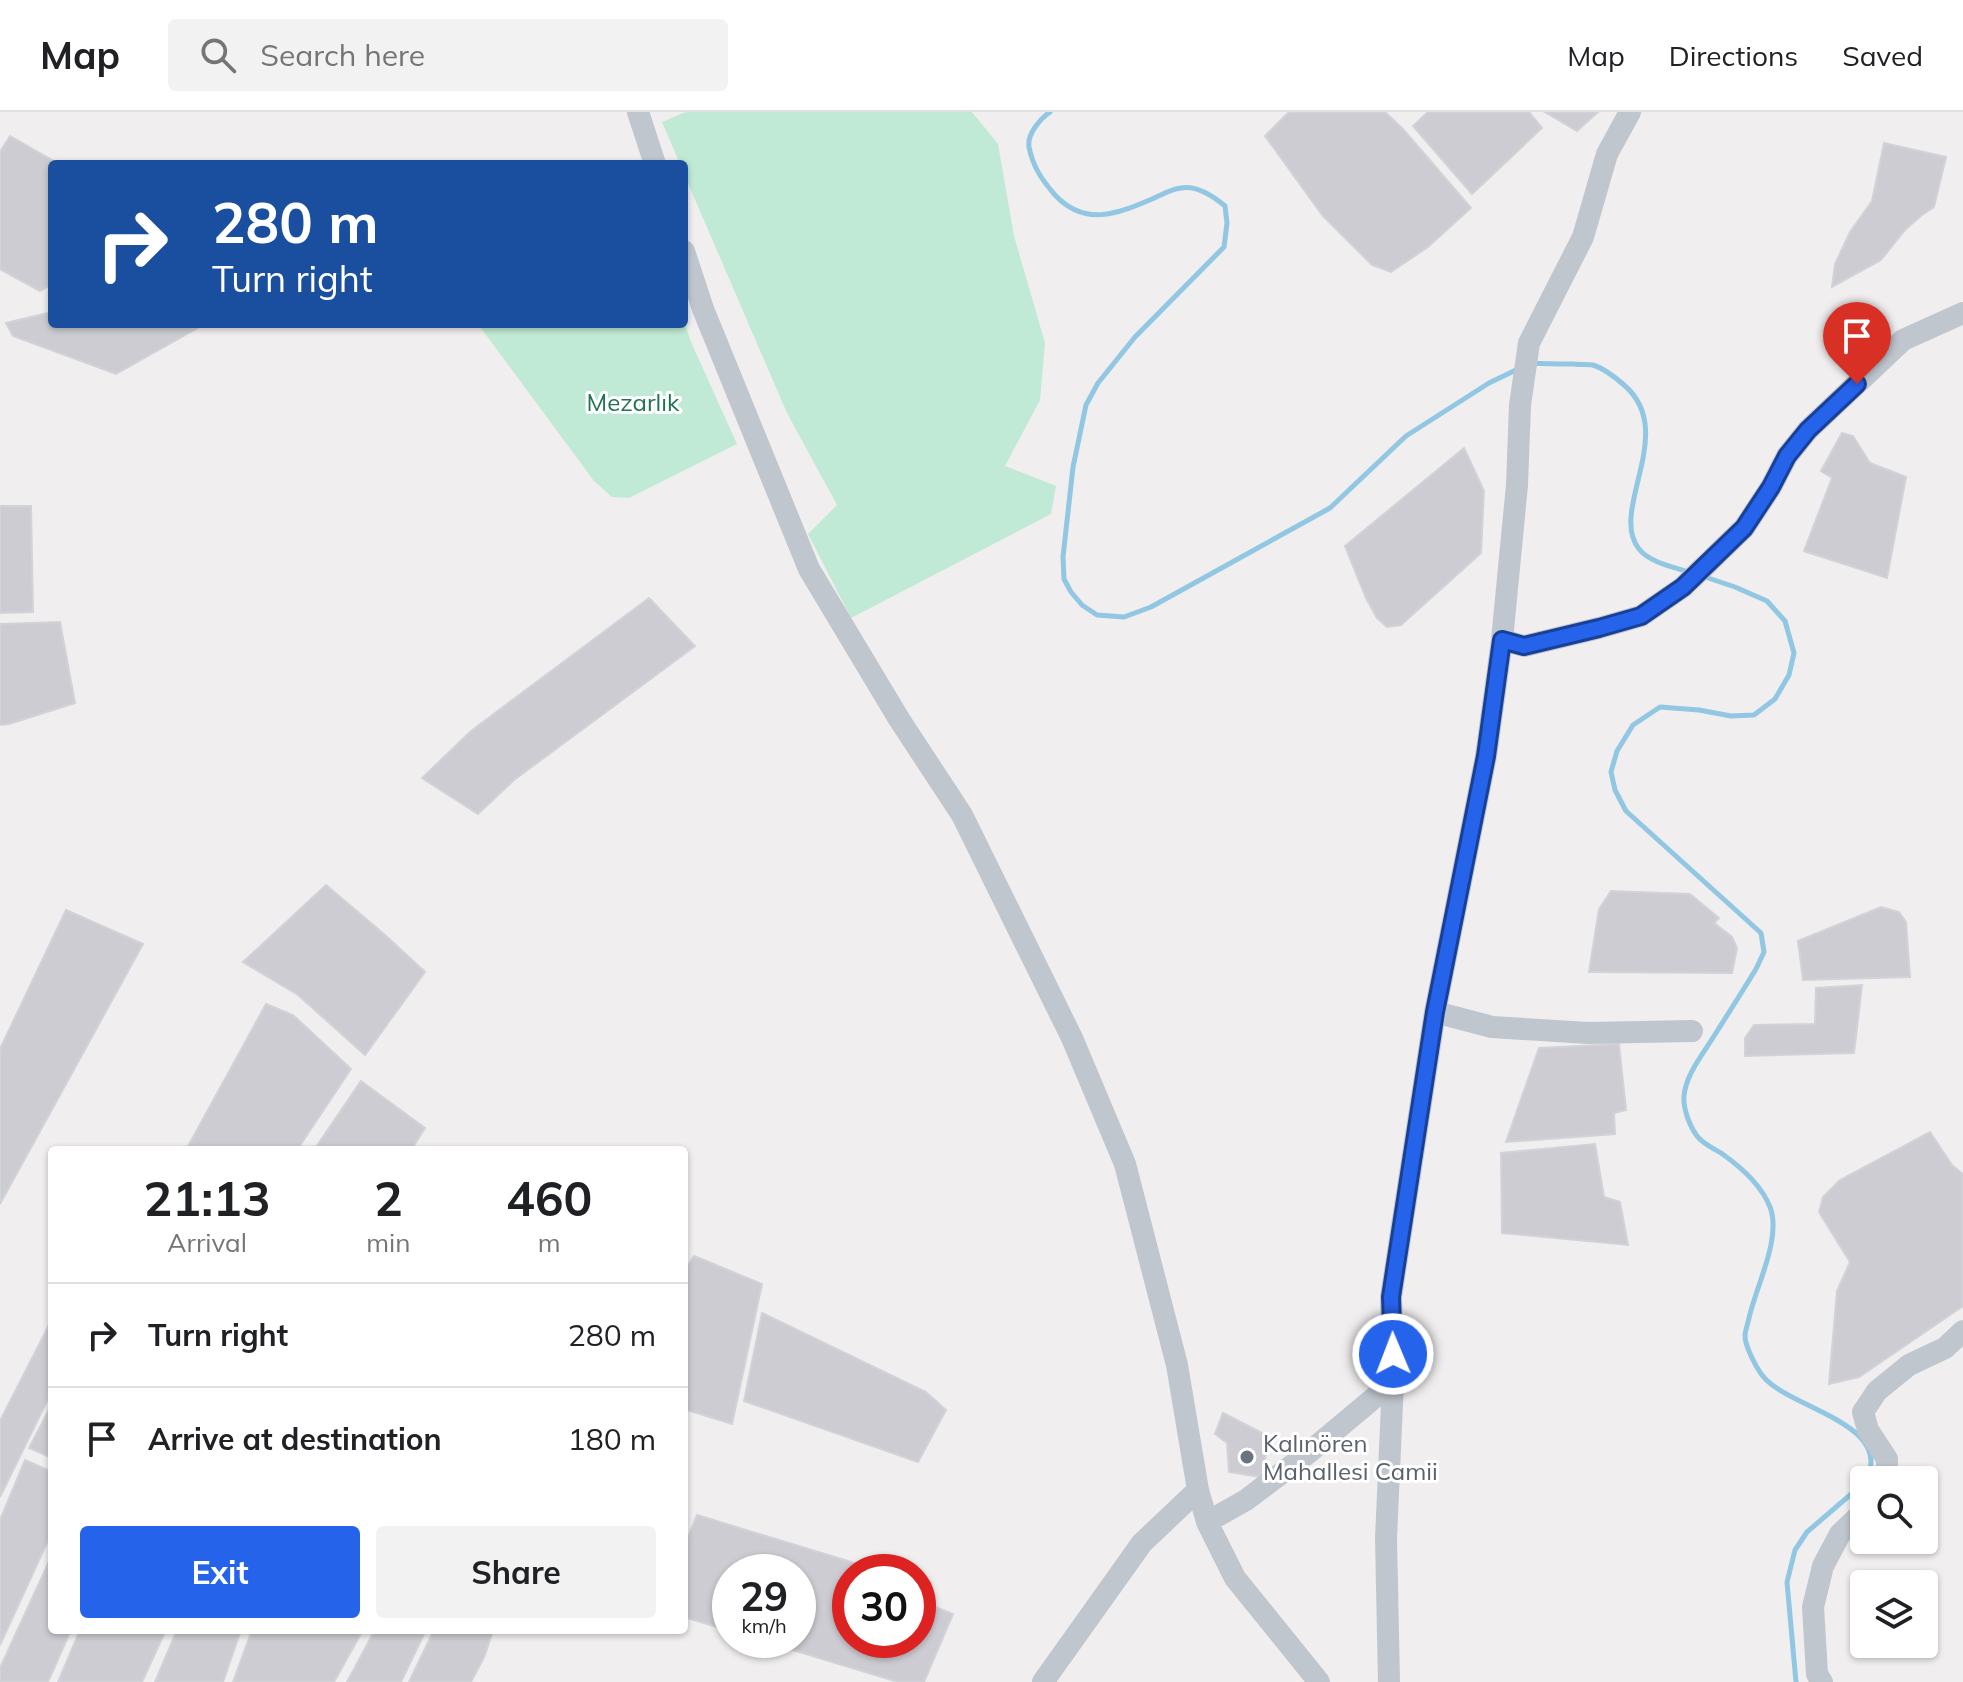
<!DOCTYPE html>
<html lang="en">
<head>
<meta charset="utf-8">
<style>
  :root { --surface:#fff; --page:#f2f2f2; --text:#202124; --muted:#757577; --line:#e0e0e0; --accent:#2563eb }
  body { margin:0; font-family:Mulish,sans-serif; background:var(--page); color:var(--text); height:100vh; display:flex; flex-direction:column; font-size:30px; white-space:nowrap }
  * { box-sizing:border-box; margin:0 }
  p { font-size:26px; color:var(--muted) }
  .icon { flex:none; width:44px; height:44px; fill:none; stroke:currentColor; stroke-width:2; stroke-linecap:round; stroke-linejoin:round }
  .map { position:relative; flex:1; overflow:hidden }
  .side { position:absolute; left:48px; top:1034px; width:640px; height:488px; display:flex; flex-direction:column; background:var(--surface); border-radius:8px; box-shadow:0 2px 6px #0004 }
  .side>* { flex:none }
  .banner { position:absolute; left:48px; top:48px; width:640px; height:168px; border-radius:8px; box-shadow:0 2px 6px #0004; background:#1a4fa0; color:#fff; overflow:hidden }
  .controls { position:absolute; left:1850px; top:1354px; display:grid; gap:16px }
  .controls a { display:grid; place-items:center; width:88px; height:88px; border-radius:8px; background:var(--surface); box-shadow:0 2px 6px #0004; font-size:40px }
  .speed { position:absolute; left:712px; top:1442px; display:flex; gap:16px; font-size:40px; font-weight:700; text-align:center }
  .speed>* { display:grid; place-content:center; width:104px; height:104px; border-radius:50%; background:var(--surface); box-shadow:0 2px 6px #0004; line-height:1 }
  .speed small { font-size:20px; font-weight:400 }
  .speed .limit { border:12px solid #d22; background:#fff; color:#111 }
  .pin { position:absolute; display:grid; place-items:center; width:68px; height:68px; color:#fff; margin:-82px -34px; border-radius:50% 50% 50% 0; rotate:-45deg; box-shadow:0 0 8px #0007 }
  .pin .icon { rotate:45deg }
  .me { position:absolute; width:88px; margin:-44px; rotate:359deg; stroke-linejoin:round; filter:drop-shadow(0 0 6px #0008) }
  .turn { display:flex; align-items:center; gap:28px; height:168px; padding:0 32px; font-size:36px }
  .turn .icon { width:104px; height:104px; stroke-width:2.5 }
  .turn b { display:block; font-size:56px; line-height:68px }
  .eta { display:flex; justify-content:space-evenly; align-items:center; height:136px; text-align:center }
  .eta b { font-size:48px; font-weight:700; line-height:56px }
  .primary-button { display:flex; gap:16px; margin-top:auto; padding:16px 32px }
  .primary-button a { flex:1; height:92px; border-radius:8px; background:var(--accent); color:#fff; font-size:32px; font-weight:700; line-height:92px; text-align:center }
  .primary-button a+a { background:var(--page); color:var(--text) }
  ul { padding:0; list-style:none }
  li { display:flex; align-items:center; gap:24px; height:104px; padding:0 32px; border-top:2px solid var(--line) }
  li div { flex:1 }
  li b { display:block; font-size:30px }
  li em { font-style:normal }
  header { display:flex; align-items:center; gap:48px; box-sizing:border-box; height:112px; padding:0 40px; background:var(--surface); border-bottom:2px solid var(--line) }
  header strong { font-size:38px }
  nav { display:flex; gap:44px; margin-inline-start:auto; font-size:28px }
  .search { width:560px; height:72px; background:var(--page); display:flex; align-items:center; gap:20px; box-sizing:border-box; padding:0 28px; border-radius:8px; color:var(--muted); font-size:30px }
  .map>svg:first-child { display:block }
  .green { fill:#c0ead5 }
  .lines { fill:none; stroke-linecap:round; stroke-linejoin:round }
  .stream { stroke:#91c7e2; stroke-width:5 }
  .building { fill:#ccccd2; stroke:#d2d3d8; stroke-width:2 }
  .minor { stroke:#c0c6ce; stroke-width:22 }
  .route-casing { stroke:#184099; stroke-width:20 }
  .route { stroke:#2563eb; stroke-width:14 }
  .worship-dot { fill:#6b7280; stroke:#fff; stroke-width:3 }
  .labels { text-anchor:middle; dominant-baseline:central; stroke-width:6; stroke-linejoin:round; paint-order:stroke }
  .park-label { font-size:24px; fill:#207354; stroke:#fff }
  .worship-label { font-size:24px; fill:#5b616d; stroke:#fff; text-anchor:start }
</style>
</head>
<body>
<header>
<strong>Map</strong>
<div class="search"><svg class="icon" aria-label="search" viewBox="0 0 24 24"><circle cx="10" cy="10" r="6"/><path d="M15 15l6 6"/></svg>Search here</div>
<nav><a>Map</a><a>Directions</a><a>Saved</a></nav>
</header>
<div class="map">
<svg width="1963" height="1570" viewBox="0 0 1963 1570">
  <rect width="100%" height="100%" fill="#f0eeee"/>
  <path class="green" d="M686 0H972L998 32 1014 124 1045 231 1040 288 1005 354 1056 374 1051 402 851 506 808 422 837 393 787 301 684 62V52H680L662 10Z
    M684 209 691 230 737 332 629 386 612 385 594 369 478 212H684Z"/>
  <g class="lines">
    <path class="stream" d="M1050 0C1040 7 1027 22 1029 35 1033 55 1042 68 1055 83 1085 115 1117 102 1152 87 1161 83 1171 77 1181 76 1197 73 1213 84 1225 94L1227 111 1224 135 1135 225 1098 271 1086 293 1073 355 1063 445 1064 467 1071 480 1082 493 1097 503 1124 505 1151 495 1330 396 1406 324 1489 271 1518 257
      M1531 251C1545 252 1560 252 1574 252 1580 253 1588 252 1593 253 1603 256 1616 266 1624 273 1679 320 1608 398 1639 437 1649 450 1673 455 1689 460
      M1702 464 1735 475 1767 489 1785 509 1794 541 1789 563 1775 587 1754 603 1731 604 1699 598 1660 595 1633 613 1617 639 1611 660 1615 678 1626 699 1761 821 1764 840 1756 857C1742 880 1728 902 1714 924 1703 942 1686 962 1684 984 1683 996 1689 1013 1697 1024 1703 1032 1713 1036 1721 1041 1741 1055 1761 1072 1770 1095 1782 1126 1756 1174 1749 1206 1748 1211 1745 1219 1745 1224 1745 1234 1756 1255 1762 1263 1786 1296 1896 1311 1866 1368
      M1796 1570 1787 1470 1795 1438 1807 1420 1864 1371"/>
  </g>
  <path class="building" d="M1289 0H1385L1403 17 1471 96 1428 135 1391 160 1372 153 1323 104 1265 24Z
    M1428 0H1529L1542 16 1472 82 1413 14Z
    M1545 0H1598L1577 19Z
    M10 24 59 52H52V172L40 179 0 157V40Z
    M1884 31 1946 45 1934 95 1922 103 1905 118 1881 148 1832 175 1835 152 1850 120 1872 89Z
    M52 200V212L203 213 116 262 13 224 6 211Z
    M1842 321 1853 324 1870 351 1906 365 1887 466 1804 439 1832 366 1821 359Z
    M1464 336 1484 379 1481 441 1401 513 1387 515 1377 506 1366 486 1345 434Z
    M0 394H31L33 500 0 501Z
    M649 486 695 534 514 668 478 702 422 666 471 619Z
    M60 510 75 591 9 612 0 613V512Z
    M326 773 384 822 425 860 365 943 298 883 243 850Z
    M1611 779 1690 782 1719 806 1714 811 1732 825 1737 836 1732 861 1589 860 1599 797Z
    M1881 795 1899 800 1906 810 1910 865 1803 868 1798 829Z
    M66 798 143 832 0 1092V937Z
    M1862 873 1854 941 1745 944V926L1754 913 1815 912 1816 876Z
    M266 892 293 903 351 957 297 1038H186Z
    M1619 932 1626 998 1614 1001 1615 1022 1506 1030 1539 936Z
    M361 969 425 1016 411 1038H314Z
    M1930 1020 1952 1053 1963 1062V1194L1859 1265 1829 1272 1837 1179 1850 1150 1819 1100 1823 1085 1840 1068Z
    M1595 1032 1604 1085 1620 1090 1628 1133 1502 1121 1501 1041Z
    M694 1144 762 1172 732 1312 684 1297 688 1283 684 1282V1160Z
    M762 1201 926 1280 946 1298 918 1350 744 1289Z
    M49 1213 52 1215V1279L0 1385V1309Z
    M52 1292V1346L29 1336Z
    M1223 1301 1270 1325 1261 1365 1229 1360 1227 1331 1215 1322Z
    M25 1348 52 1360V1420L0 1533V1408Z
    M697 1403 884 1460H850V1528H918V1488L953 1502 924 1570H898L760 1528H798V1460H730V1519L684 1505V1436Z
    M52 1443V1518H71L48 1570H0V1556Z
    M80 1518H166L142 1570H58Z
    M177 1518H241L223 1570H155Z
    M252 1518H363L334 1570H233Z
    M375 1518H426L401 1570H347Z
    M434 1518H493L485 1543 471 1570H409Z"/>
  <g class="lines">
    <path class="minor" d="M638 0 655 52
      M684 139 703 197 809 457 899 607 962 703 1072 926 1125 1052 1177 1253 1198 1378 1207 1410 1235 1466 1319 1570
      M1502 528 1524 534 1599 516 1641 504 1683 475 1744 416 1771 375 1787 344 1808 318 1903 228 1963 201
      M1435 900 1492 915 1588 921 1692 919
      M1887 1368V1347L1868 1318 1863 1300 1877 1279 1909 1253 1945 1236 1963 1219
      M1207 1410 1246 1388 1307 1342 1393 1270
      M1043 1570 1142 1431 1198 1378
      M1389 1570 1386 1426 1393 1270 1391 1185 1435 900 1486 644 1502 528 1517 373 1520 293 1529 231 1583 125 1607 42 1630 0
      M1822 1570 1817 1562 1813 1495 1823 1454 1840 1422 1864 1399"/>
  </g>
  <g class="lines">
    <defs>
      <path id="route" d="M1393 1242 1391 1185 1435 900 1486 644 1502 528 1524 534 1599 516 1641 504 1683 475 1744 416 1771 375 1787 344 1808 318 1857 272"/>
    </defs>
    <use href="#route" class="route-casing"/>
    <use href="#route" class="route"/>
  </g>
  <circle class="worship-dot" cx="1247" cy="1345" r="8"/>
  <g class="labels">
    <g class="park-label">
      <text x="633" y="290">Mezarlık</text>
    </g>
    <g class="worship-label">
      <text x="1263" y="1331">Kalınören<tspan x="1263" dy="28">Mahallesi Camii</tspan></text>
    </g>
  </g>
</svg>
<div class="controls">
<a><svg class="icon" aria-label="search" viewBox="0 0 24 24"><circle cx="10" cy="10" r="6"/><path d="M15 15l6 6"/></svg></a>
<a><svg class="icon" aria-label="layers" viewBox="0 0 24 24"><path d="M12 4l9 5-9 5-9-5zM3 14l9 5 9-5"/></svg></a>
</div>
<div class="speed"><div>29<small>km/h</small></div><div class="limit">30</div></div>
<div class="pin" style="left:1857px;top:272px;background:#d93025"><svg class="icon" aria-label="arrive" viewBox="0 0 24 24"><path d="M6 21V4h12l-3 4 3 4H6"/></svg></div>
<svg class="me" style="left:1393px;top:1242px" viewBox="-20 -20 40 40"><circle r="17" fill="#2563eb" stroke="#fff" stroke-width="3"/><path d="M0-11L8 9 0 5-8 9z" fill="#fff"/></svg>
<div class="banner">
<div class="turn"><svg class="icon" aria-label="right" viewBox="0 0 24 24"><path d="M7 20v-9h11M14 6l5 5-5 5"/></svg><div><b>280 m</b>Turn right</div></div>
</div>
<section class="side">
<div class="eta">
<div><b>21:13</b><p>Arrival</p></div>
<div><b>2</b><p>min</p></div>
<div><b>460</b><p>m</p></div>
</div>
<ul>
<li><svg class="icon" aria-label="right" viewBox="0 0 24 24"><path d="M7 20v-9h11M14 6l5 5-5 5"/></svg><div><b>Turn right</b></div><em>280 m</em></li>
<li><svg class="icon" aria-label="arrive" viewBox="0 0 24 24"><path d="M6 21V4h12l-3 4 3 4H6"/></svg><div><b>Arrive at destination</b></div><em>180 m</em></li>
</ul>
<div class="primary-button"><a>Exit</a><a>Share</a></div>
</section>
</div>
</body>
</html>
